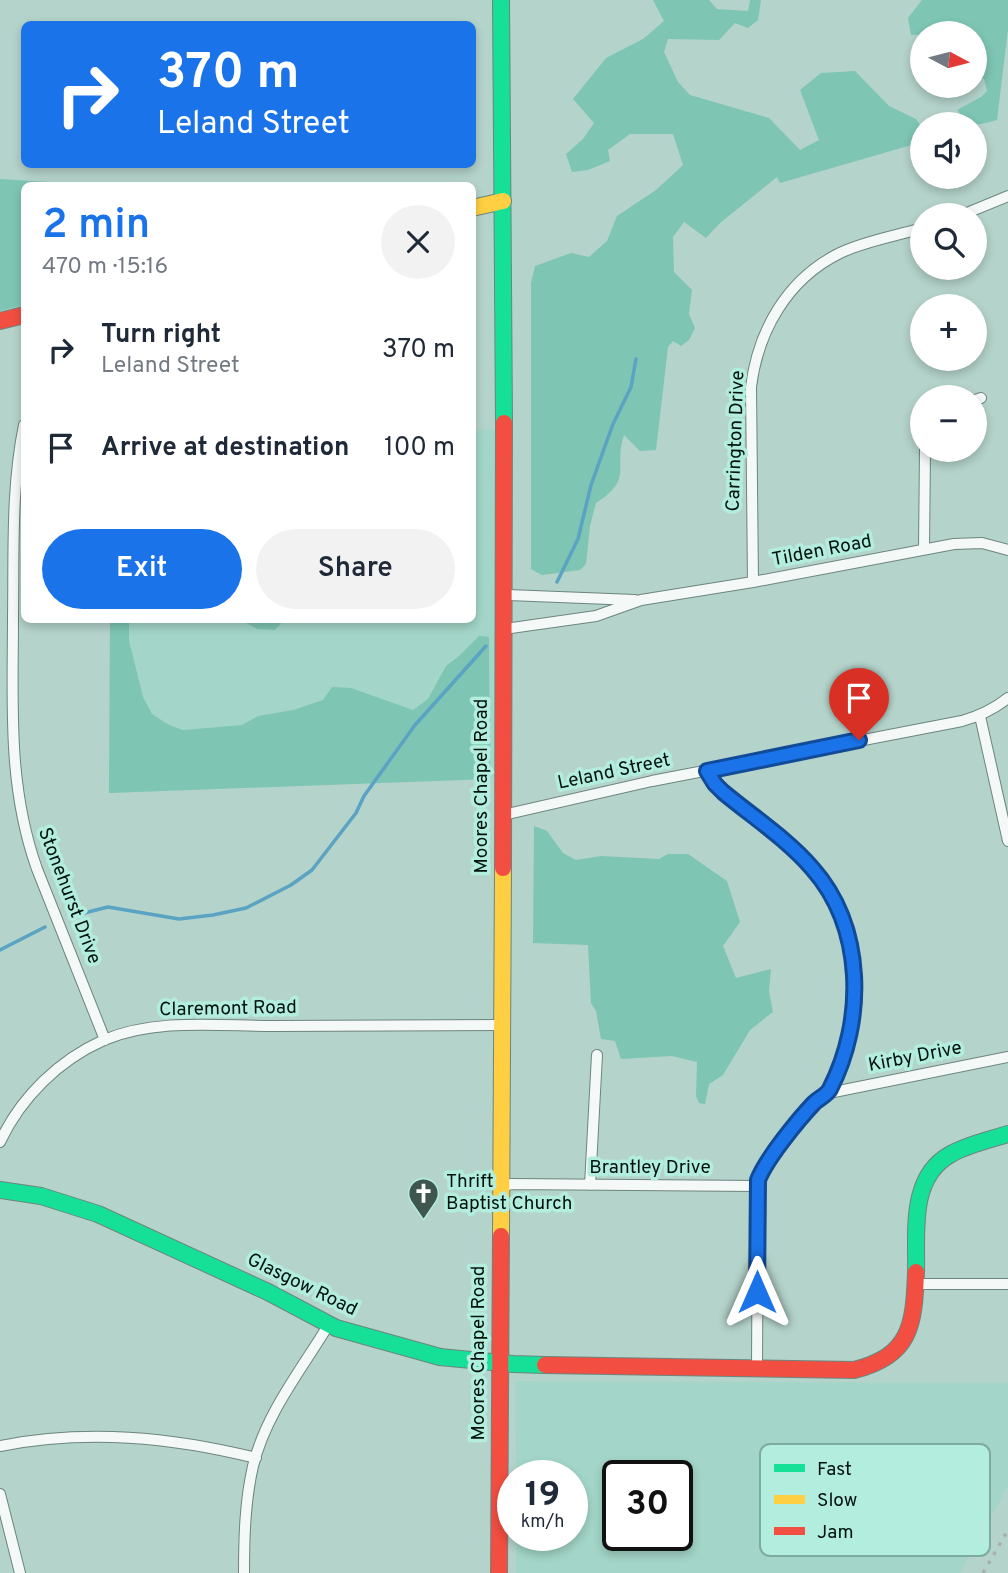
<!DOCTYPE html>
<html lang="en">
<head>
<meta charset="utf-8">
<style>
  :root { --surface:#fff; --page:#f2f2f3; --text:#1f2937; --muted:#747a83; --accent:#1a73e8 }
  body { margin:0; font-family:Overpass,sans-serif; background:var(--page); color:var(--text); height:100vh; display:flex; flex-direction:column; font-size:26px; white-space:nowrap }
  * { box-sizing:border-box; margin:0 }
  p { font-size:23px; color:var(--muted) }
  .icon { flex:none; width:38px; height:38px; fill:none; stroke:currentColor; stroke-width:2; stroke-linecap:round; stroke-linejoin:round }
  .map { position:relative; flex:1; overflow:hidden }
  .details { position:absolute; left:21px; top:182px; width:455px; height:441px; display:flex; flex-direction:column; background:var(--surface); border-radius:10px; box-shadow:0 4px 10px #0003 }
  .details>* { flex:none }
  .banner { position:absolute; left:21px; top:21px; width:455px; height:147px; border-radius:10px; box-shadow:0 4px 10px #0003; background:#1a73e8; color:#fff; overflow:hidden }
  .needle { width:46px; rotate:97deg }
  .buttons { position:absolute; left:910px; top:21px; display:grid; gap:14px }
  .buttons a { display:grid; place-items:center; width:77px; height:77px; border-radius:50%; background:var(--surface); box-shadow:0 4px 10px #0003; font-size:35px }
  .speed { position:absolute; left:497px; top:1460px; display:flex; gap:14px; font-size:35px; font-weight:700; text-align:center }
  .speed>* { display:grid; place-content:center; width:91px; height:91px; border-radius:50%; background:var(--surface); box-shadow:0 4px 10px #0003; line-height:1 }
  .speed small { font-size:18px; font-weight:400 }
  .speed .limit { border:4px solid #111; border-radius:10px; background:#fff; color:#111 }
  .pin { position:absolute; display:grid; place-items:center; width:60px; height:60px; color:#fff; margin:-72px -30px; border-radius:50% 50% 50% 0; rotate:-45deg; box-shadow:0 0 7px #0007 }
  .pin .icon { rotate:45deg }
  .me { position:absolute; width:77px; margin:-38px; rotate:0deg; stroke-linejoin:round; filter:drop-shadow(0 0 5px #0008) }
  .turn { display:flex; align-items:center; gap:24px; height:147px; padding:0 21px; font-size:32px }
  .turn .icon { width:91px; height:91px; stroke-width:2.5 }
  .turn b { display:block; font-size:49px; line-height:60px }
  .round { display:grid; place-items:center; flex:none; width:74px; height:74px; border-radius:37px; background:var(--page) }
  .headline { display:flex; align-items:center; justify-content:space-between; height:119px; padding:0 21px }
  h1 { font-size:42px; font-weight:600; line-height:52px; color:var(--accent) }
  .primary-button { display:flex; gap:14px; margin-top:auto; padding:14px 21px }
  .primary-button a { flex:1; height:80px; border-radius:42px; background:var(--accent); color:#fff; font-size:28px; font-weight:600; line-height:80px; text-align:center }
  .primary-button a+a { background:var(--page); color:var(--text) }
  ul { padding:0; list-style:none }
  li { display:flex; align-items:center; gap:21px; height:98px; padding:0 21px }
  li div { flex:1 }
  li b { display:block; font-size:26px }
  li em { font-style:normal }
  .map>svg:first-child { display:block }
  .built { fill:#a3d6c8; fill-rule:evenodd }
  .green { fill:#7ec5b3 }
  .lines { fill:none; stroke-linecap:round; stroke-linejoin:round }
  .stream { stroke:#5aa3c3; stroke-width:3.5 }
  .street-casing { stroke:#6c857f; stroke-width:12 }
  .fast-casing { stroke:#6c857f; stroke-width:18 }
  .slow-casing { stroke:#6c857f; stroke-width:18 }
  .jam-casing { stroke:#6c857f; stroke-width:18 }
  .street { stroke:#f4f8f7; stroke-width:10 }
  .fast { stroke:#16e098; stroke-width:16 }
  .slow { stroke:#ffcf43; stroke-width:16 }
  .jam { stroke:#f24e42; stroke-width:16 }
  .rail { stroke:#a8b0ae; stroke-width:3.5; stroke-dasharray:3.5 7; stroke-linecap:butt }
  .route-casing { stroke:#114b97; stroke-width:18 }
  .route { stroke:#1a73e8; stroke-width:12 }
  .labels { text-anchor:middle; dominant-baseline:central; stroke-width:7; stroke-linejoin:round; paint-order:stroke }
  .street-label { font-size:19px; fill:#00120d; stroke:#b3eddd }
  .poi-label { font-size:19px; fill:#00120d; stroke:#b3eddd; text-anchor:start }
  .key { fill:#b3eddd; stroke:#7dab9f; stroke-width:2 }
  .key-label { font-size:19px; fill:#00120d }
</style>
</head>
<body>
<div class="map">
<svg width="1008" height="1573" viewBox="0 0 1008 1573">
  <rect width="100%" height="100%" fill="#b4d3ca"/>
  <path class="built" d="M495 429V778L109 793 110 620H472L473 430Z
    M515 1381 1008 1383V1486L960 1573H516V1535H572V1475H516ZM618 1475H677V1535H618Z"/>
  <path class="green" d="M653 0H709L717 9 748 11 750 0H761L758 20 748 28 735 23 719 40 668 39 664 52 678 82 690 95 769 118 800 150 819 140 800 90 821 73 855 71 889 106 916 119 922 128V142L780 183 777 177 720 223 706 238 684 222 673 237 674 272 692 290 689 314 695 328 689 340 681 346 673 341 668 347 656 450 640 451 624 435C613 469 634 478 596 503L590 526 586 564 580 570 542 575 531 569V283L535 266 571 253 589 257 607 241 617 216 656 190 683 165 673 134H630L608 150 610 161 588 170 572 172 566 154 583 139 594 123 573 99 606 58 643 39 664 21Z
    M922 0H1008V29L997 120C976 126 971 127 957 110L981 97 987 91 984 79 975 76V33L911 35 908 18Z
    M0 179 83 184 24 186V305L0 311Z
    M110 620H129V641L143 697 152 714 169 725 183 730 242 725 258 716 293 710 323 700 332 687 351 688 413 710 428 699 446 666 459 656 479 636 489 637 490 779 109 793Z
    M241 620H282V622L275 630 257 629Z
    M534 826 547 831 563 853 576 860 601 856 659 859 668 854H688L727 881 740 922 723 946 736 978 771 969 769 991 773 1012 750 1030 723 1075 709 1084 705 1104 699 1103 696 1096 697 1062 672 1056 621 1059 615 1041 601 1039 596 1011 591 1003 588 945 533 943Z"/>
  <g class="lines">
    <path class="stream" d="M557 582 578 539 591 485 613 424 631 387 636 359
      M76 915 108 907 179 919 213 915 246 908 291 885 312 870 356 813 364 796 415 725 486 646
      M0 950 45 927"/>
    <defs>
      <path id="street" d="M962 215 1008 196
        M975 400 981 398
        M24 425C11 488 14 552 13 616 13 703 7 785 37 869L105 1040
        M924 549 925 450
        M753 582 751 387C758 331 787 279 840 253 865 241 896 236 922 228
        M505 595 635 600
        M504 629 596 616 641 600 753 582 954 544 982 543 1008 550
        M980 716 1008 841
        M707 771 715 784 723 792C753 817 787 839 812 868 865 928 865 1021 830 1089 827 1096 816 1101 811 1107 794 1126 767 1157 758 1180L757 1368
        M503 815 652 781 962 721C980 716 993 710 1008 698
        M829 1093 1008 1057
        M0 1142C21 1097 59 1060 104 1040 156 1018 219 1026 273 1026 350 1025 426 1026 503 1025
        M590 1185 597 1055
        M501 1188 511 1184 757 1186
        M916 1284H1008
        M0 1446C87 1429 171 1437 256 1458
        M0 1494 20 1573
        M244 1573C244 1537 245 1501 253 1466 266 1413 302 1369 329 1324"/>
      <path id="fast" d="M501 0 504 423
        M0 1190 41 1196 98 1214 268 1292 336 1328 440 1357 513 1364 545 1365
        M916 1272C917 1231 909 1177 951 1154 969 1144 989 1140 1008 1134"/>
      <path id="slow" d="M472 208 503 201
        M501 1236 503 868"/>
      <path id="jam" d="M0 321 24 315
        M503 868 504 423
        M545 1365 854 1370C911 1356 914 1325 916 1272
        M499 1573 501 1236"/>
    </defs>
    <use href="#street" class="street-casing"/>
    <use href="#fast" class="fast-casing"/>
    <use href="#slow" class="slow-casing"/>
    <use href="#jam" class="jam-casing"/>
    <use href="#street" class="street"/>
    <use href="#fast" class="fast"/>
    <use href="#slow" class="slow"/>
    <use href="#jam" class="jam"/>
    <path class="rail" d="M983 1573 1008 1530"/>
  </g>
  <g class="lines">
    <defs>
      <path id="route" d="M757 1292 758 1180C766 1159 798 1120 814 1103 819 1098 827 1095 830 1089 865 1021 865 928 812 868 787 839 753 817 723 792L715 784 707 771 859 740"/>
    </defs>
    <use href="#route" class="route-casing"/>
    <use href="#route" class="route"/>
  </g>
  <defs>
    <symbol id="church-pin" viewBox="-11 -11 22 30"><path d="M0 17L-7.5 6A9.5 9.5 0 1 1 7.5 6Z" fill="#3f564f" stroke="#b3eddd"/><path d="M-1.2-6h2.4v3.5h3.3v2.4h-3.3V6h-2.4V-.1h-3.3v-2.4h3.3Z" fill="#fff"/></symbol>
  </defs>
  <g fill-rule="evenodd">
    <use href="#church-pin" x="406" y="1176" width="35" height="47"/>
  </g>
  <g class="labels">
    <g class="street-label">
      <text transform="translate(736 441) rotate(-88)">Carrington Drive</text>
      <text transform="translate(822 551) rotate(-11)">Tilden Road</text>
      <text transform="translate(614 772) rotate(-12)">Leland Street</text>
      <text transform="translate(482 786) rotate(-90)">Moores Chapel Road</text>
      <text transform="translate(69 896) rotate(69)">Stonehurst Drive</text>
      <text transform="translate(228 1009) rotate(-1)">Claremont Road</text>
      <text transform="translate(915 1057) rotate(-11)">Kirby Drive</text>
      <text x="650" y="1168">Brantley Drive</text>
      <text transform="translate(302 1285) rotate(26)">Glasgow Road</text>
      <text transform="translate(479 1353) rotate(-90)">Moores Chapel Road</text>
    </g>
    <g class="poi-label">
      <text x="446" y="1182">Thrift<tspan x="446" dy="22">Baptist Church</tspan></text>
    </g>
  </g>
  <rect x="760" y="1444" width="230" height="112" rx="10" class="key"/>
  <rect x="774" y="1464" width="31" height="8" fill="#16e098"/>
  <rect x="774" y="1495" width="31" height="9" fill="#ffcf43"/>
  <rect x="774" y="1527" width="31" height="8" fill="#f24e42"/>
  <g class="key-label">
    <text x="817" y="1475">Fast</text>
    <text x="817" y="1506">Slow</text>
    <text x="817" y="1538">Jam</text>
  </g>
</svg>
<div class="buttons">
<a><svg class="needle" viewBox="-14 -14 28 28"><path d="M0-13l5 13h-10z" fill="#e53935"/><path d="M0 13l5-13h-10z" fill="#747a83"/></svg></a>
<a><svg class="icon" aria-label="sound" viewBox="0 0 24 24"><path d="M4 9h4l5-4v14l-5-4H4zM17 9q2 3 0 6"/></svg></a>
<a><svg class="icon" aria-label="search" viewBox="0 0 24 24"><circle cx="10" cy="10" r="6"/><path d="M15 15l6 6"/></svg></a>
<a>+</a>
<a>−</a>
</div>
<div class="speed"><div>19<small>km/h</small></div><div class="limit">30</div></div>
<div class="pin" style="left:859px;top:740px;background:#d93025"><svg class="icon" aria-label="arrive" viewBox="0 0 24 24"><path d="M6 21V4h12l-3 4 3 4H6"/></svg></div>
<svg class="me" style="left:757px;top:1292px" viewBox="-20 -20 40 40"><path d="M0-17L14 15 0 8-14 15z" fill="#1a73e8" stroke="#fff" stroke-width="4"/></svg>
<div class="banner">
<div class="turn"><svg class="icon" aria-label="right" viewBox="0 0 24 24"><path d="M7 20v-9h11M14 6l5 5-5 5"/></svg><div><b>370 m</b>Leland Street</div></div>
</div>
<section class="details">
<div class="headline"><div><h1>2 min</h1><p>470 m · 15:16</p></div><a class="round"><svg class="icon" aria-label="close" viewBox="0 0 24 24"><path d="M6 6l12 12M18 6L6 18"/></svg></a></div>
<ul>
<li><svg class="icon" aria-label="right" viewBox="0 0 24 24"><path d="M7 20v-9h11M14 6l5 5-5 5"/></svg><div><b>Turn right</b><p>Leland Street</p></div><em>370 m</em></li>
<li><svg class="icon" aria-label="arrive" viewBox="0 0 24 24"><path d="M6 21V4h12l-3 4 3 4H6"/></svg><div><b>Arrive at destination</b></div><em>100 m</em></li>
</ul>
<div class="primary-button"><a>Exit</a><a>Share</a></div>
</section>
</div>
</body>
</html>
